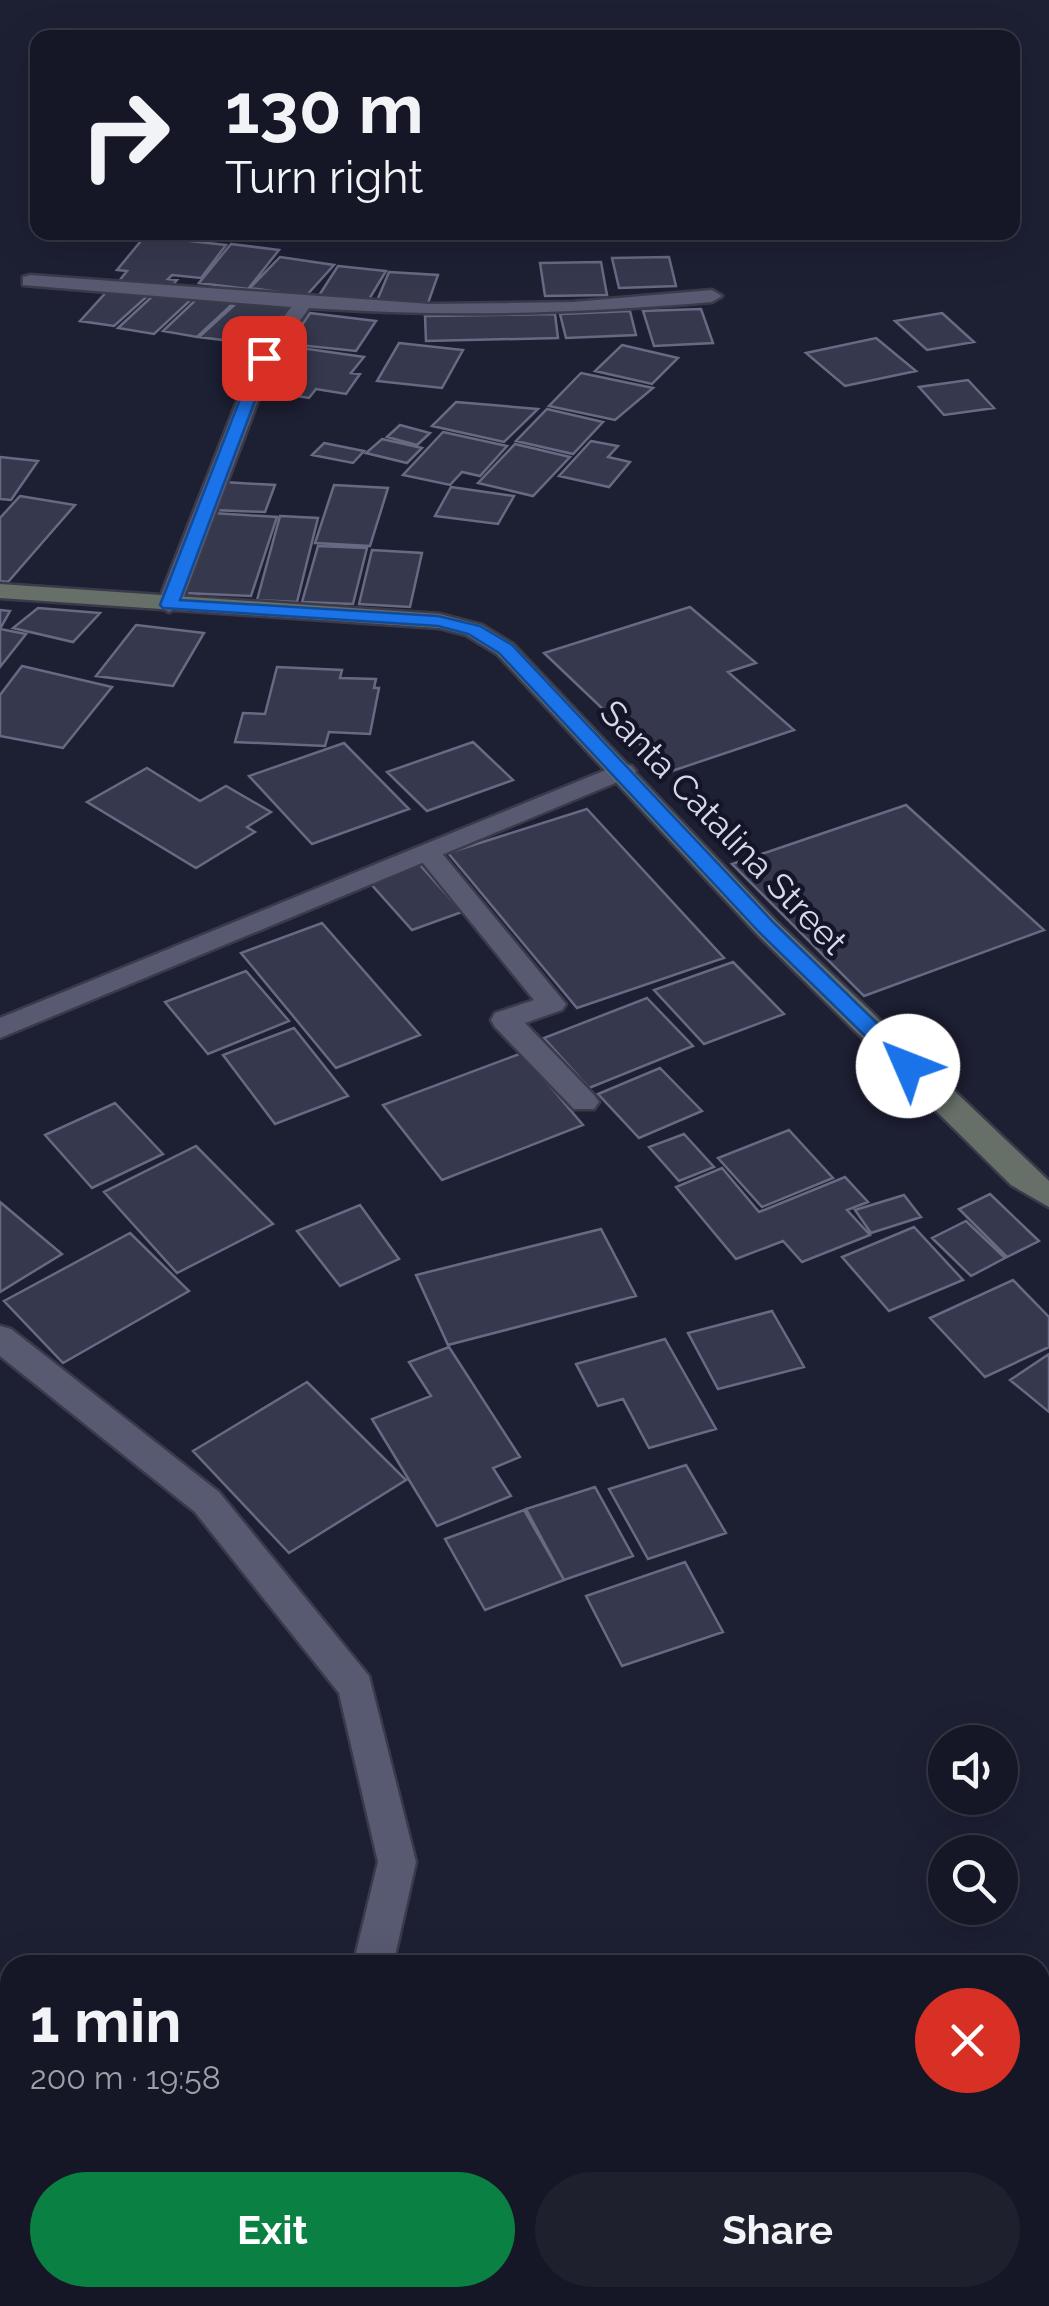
<!DOCTYPE html>
<html lang="en">
<head>
<meta charset="utf-8">
<style>
  :root { --surface:#161726; --page:#1f202e; --text:#f1f3f6; --muted:#9e9fa7; --line:#353643; --accent:#0b8043 }
  body { margin:0; font-family:Raleway,sans-serif; background:var(--page); color:var(--text); height:100vh; display:flex; flex-direction:column; font-size:38px; white-space:nowrap }
  * { box-sizing:border-box; margin:0 }
  p { font-size:32px; color:var(--muted) }
  .icon { flex:none; width:55px; height:55px; fill:none; stroke:currentColor; stroke-width:2; stroke-linecap:round; stroke-linejoin:round }
  .map { position:relative; flex:1; overflow:hidden }
  .drawer { position:absolute; left:0px; top:1955px; width:1050px; height:352px; display:flex; flex-direction:column; background:var(--surface); border-radius:30px 30px 0 0; box-shadow:0 10px 40px #0002,0 0 0 2px var(--line) }
  .drawer>* { flex:none }
  .guide { position:absolute; left:30px; top:30px; width:990px; height:210px; border-radius:20px; box-shadow:0 10px 40px #0002,0 0 0 2px var(--line); background:#161726; color:var(--text); overflow:hidden }
  .tools { position:absolute; left:928px; top:1725px; display:grid; gap:20px }
  .tools a { display:grid; place-items:center; width:90px; height:90px; border-radius:50%; background:var(--surface); box-shadow:0 10px 40px #0002,0 0 0 2px var(--line); font-size:50px }
  .pin { position:absolute; display:grid; place-items:center; width:85px; height:85px; color:#fff; margin:-42px; border-radius:20px; box-shadow:0 5px 15px #0006 }
  .me { position:absolute; width:110px; margin:-55px; rotate:314deg; stroke-linejoin:round; filter:drop-shadow(0 0 8px #0008) }
  .turn { display:flex; align-items:center; gap:35px; height:210px; padding:0 30px; font-size:45px }
  .turn .icon { width:130px; height:130px; stroke-width:2.5 }
  .turn b { display:block; font-size:70px; line-height:85px }
  .round { display:grid; place-items:center; flex:none; width:105px; height:105px; border-radius:52px; background:var(--page) }
  .overview { display:flex; align-items:center; justify-content:space-between; height:170px; padding:0 30px }
  h1 { font-size:60px; font-weight:700; line-height:75px }
  .action { display:flex; gap:20px; margin-top:auto; padding:20px 30px }
  .action a { flex:1; height:115px; border-radius:60px; background:var(--accent); color:#fff; font-size:40px; font-weight:700; line-height:115px; text-align:center }
  .action a+a { background:var(--page); color:var(--text) }
  .map>svg:first-child { display:block }
  .building { fill:#36384e; stroke:#686a83; stroke-width:2.5 }
  .lines { fill:none; stroke-linecap:round; stroke-linejoin:round }
  .lane-casing { stroke:#3a3a4b; stroke-width:5 }
  .street-casing { stroke:#3a3a4b; stroke-width:5 }
  .secondary-casing { stroke:#3a3a4b; stroke-width:5 }
  .lane { fill:#585a72; fill-rule:evenodd }
  .street { fill:#585a72; fill-rule:evenodd }
  .secondary { fill:#666f68; fill-rule:evenodd }
  .route { fill:#1a73e8; stroke:#114b97; stroke-width:2.5 }
  .labels { text-anchor:middle; dominant-baseline:central; stroke-width:9; stroke-linejoin:round; paint-order:stroke }
  .street-label { font-size:35px; fill:#d7d9e7; stroke:#141529 }
</style>
</head>
<body>
<div class="map">
<svg width="1049" height="2306" viewBox="0 0 1049 2306">
  <rect width="100%" height="100%" fill="#1d1f33"/>
  <path class="building" d="M145 236 226 245 201 278 172 275 168 279 177 280 171 287 119 281 127 271 117 270Z
    M231 244 279 250 248 289 199 283Z
    M280 257 334 265 306 296 250 288Z
    M669 257 676 286 619 288 612 258Z
    M601 262 607 295 545 296 540 263Z
    M338 266 386 271 368 301 318 297Z
    M389 272 438 275 427 306 376 303Z
    M110 288 153 291 114 326 80 321Z
    M158 291 196 295 154 334 118 328Z
    M202 294 240 297 197 337 163 331Z
    M242 298 293 306 254 344 199 337Z
    M701 309 713 343 654 346 643 311Z
    M630 311 636 335 566 338 560 314Z
    M310 313 376 321 356 351 289 344Z
    M942 313 974 342 927 350 895 321Z
    M555 314 558 338 426 341 425 316Z
    M876 338 916 371 845 386 806 353Z
    M399 343 463 350 442 388 377 381Z
    M622 345 678 358 652 384 595 371Z
    M294 347 364 357 351 373 360 374 346 394 316 389 309 398 260 390Z
    M581 373 653 388 615 420 549 406Z
    M968 380 994 408 944 415 919 387Z
    M456 402 538 409 504 442 432 426Z
    M547 409 603 422 573 454 516 441Z
    M400 425 430 433 417 445 387 437Z
    M443 432 507 446 480 476 462 472 450 485 403 475Z
    M382 439 422 448 407 463 366 453Z
    M591 441 618 446 608 457 630 462 609 487 559 476Z
    M324 443 364 451 353 463 312 455Z
    M515 444 570 457 533 496 478 483Z
    M0 457 38 461 11 500 0 499Z
    M224 482 275 485 265 512 213 510Z
    M334 485 388 488 370 546 315 543Z
    M451 487 514 496 498 524 435 516Z
    M20 496 75 505 8 582 0 581V518Z
    M213 513 277 517 251 596 184 593Z
    M280 516 318 518 297 602 257 600Z
    M318 546 367 548 353 604 302 602Z
    M372 550 422 553 410 607 359 604Z
    M690 607 756 663 728 672 794 730 669 772 544 653Z
    M38 608 100 613 73 642 13 628Z
    M0 610 10 611 0 629 26 634 0 667Z
    M136 625 204 633 173 686 96 676Z
    M22 666 112 687 63 748 0 736V695Z
    M277 667 342 670 340 678 376 679 374 688H379L370 734 329 732 325 746 235 742 243 713 265 714Z
    M473 742 513 780 427 811 387 772Z
    M344 743 409 809 312 844 249 776Z
    M147 768 200 801 226 786 271 812 247 827 255 832 196 868 87 802Z
    M906 805 1044 930 864 996 732 864Z
    M587 809 724 958 577 1008 448 853Z
    M420 865 462 912 412 930 370 883Z
    M322 923 420 1035 336 1068 241 953Z
    M733 962 784 1014 704 1044 654 990Z
    M246 971 289 1021 208 1054 165 1002Z
    M647 998 693 1046 589 1088 544 1038Z
    M294 1028 348 1096 275 1124 223 1055Z
    M522 1053 583 1125 442 1180 383 1105Z
    M660 1068 702 1111 639 1138 598 1094Z
    M115 1103 163 1154 92 1188 45 1135Z
    M789 1130 833 1178 762 1207 718 1158Z
    M684 1134 714 1167 679 1181 649 1147Z
    M196 1146 273 1224 177 1273 104 1192Z
    M722 1168 759 1212 845 1177 868 1202 847 1210 870 1235 802 1262 783 1241 736 1259 676 1187Z
    M990 1194 1039 1241 1007 1257 959 1209Z
    M904 1195 921 1217 871 1233 855 1210Z
    M0 1202 62 1254 0 1292Z
    M360 1205 399 1259 340 1286 297 1231Z
    M966 1221 1005 1258 971 1276 932 1238Z
    M914 1227 963 1280 889 1311 842 1257Z
    M601 1229 636 1296 448 1345 416 1275Z
    M130 1233 189 1291 63 1363 4 1301Z
    M1013 1280 1049 1317V1347L985 1377 930 1318Z
    M772 1311 804 1367 718 1389 688 1333Z
    M665 1339 716 1429 649 1448 623 1399 598 1406 576 1364Z
    M449 1347 520 1457 493 1468 511 1496 437 1526 372 1419 431 1396 409 1362Z
    M1049 1354V1412L1010 1380Z
    M307 1382 406 1480 289 1553 193 1451Z
    M686 1465 726 1533 648 1559 609 1489Z
    M595 1487 633 1556 564 1580 526 1509Z
    M524 1510 564 1580 485 1610 445 1539Z
    M685 1562 723 1632 622 1666 586 1596Z"/>
  <g class="lines">
    <defs>
      <path id="lane" d="M427 844 436 846 566 1004 562 1010 525 1023 594 1095 599 1102 594 1109H574L495 1027 491 1020 495 1013 534 1000 414 852Z"/>
      <path id="street" d="M30 275 430 304 573 302 712 290 722 296 712 302C574 314 448 317 309 308L274 358 181 605 169 612 157 605 254 358 291 307 23 285V277Z
        M623 763 632 766 636 771 632 776 0 1038V1018Z
        M0 1326 11 1329 219 1492 369 1676 416 1862 393 1965H353L378 1862 339 1693 195 1512 0 1356Z"/>
      <path id="secondary" d="M0 584 439 614 482 625 513 644 776 921 1049 1181V1207L1011 1185 756 933 497 654 466 635 439 628 0 598Z"/>
    </defs>
    <use href="#lane" class="lane-casing"/>
    <use href="#street" class="street-casing"/>
    <use href="#secondary" class="secondary-casing"/>
    <use href="#lane" class="lane"/>
    <use href="#street" class="street"/>
    <use href="#secondary" class="secondary"/>
  </g>
  <path class="route" d="M264 353 271 358 180 600 438 616 480 626 512 645 774 923 916 1061 919 1066 916 1071H901L759 932 499 653 468 634 438 626 163 608 160 605 256 358Z"/>
  <g class="labels">
    <g class="street-label">
      <text transform="translate(724 827) rotate(46)">Santa Catalina Street</text>
    </g>
  </g>
</svg>
<div class="tools">
<a><svg class="icon" aria-label="sound" viewBox="0 0 24 24"><path d="M4 9h4l5-4v14l-5-4H4zM17 9q2 3 0 6"/></svg></a>
<a><svg class="icon" aria-label="search" viewBox="0 0 24 24"><circle cx="10" cy="10" r="6"/><path d="M15 15l6 6"/></svg></a>
</div>
<div class="pin" style="left:264px;top:358px;background:#d93025"><svg class="icon" aria-label="arrive" viewBox="0 0 24 24"><path d="M6 21V4h12l-3 4 3 4H6"/></svg></div>
<svg class="me" style="left:908px;top:1066px" viewBox="-20 -20 40 40"><circle r="19" fill="#fff"/><path d="M0-13L10 11 0 6-10 11z" fill="#1a73e8"/></svg>
<div class="guide">
<div class="turn"><svg class="icon" aria-label="right" viewBox="0 0 24 24"><path d="M7 20v-9h11M14 6l5 5-5 5"/></svg><div><b>130 m</b>Turn right</div></div>
</div>
<section class="drawer">
<div class="overview"><div><h1>1 min</h1><p>200 m · 19:58</p></div><a class="round" style="background:#d93025;color:#fff"><svg class="icon" aria-label="close" viewBox="0 0 24 24"><path d="M6 6l12 12M18 6L6 18"/></svg></a></div>
<div class="action"><a>Exit</a><a>Share</a></div>
</section>
</div>
</body>
</html>
